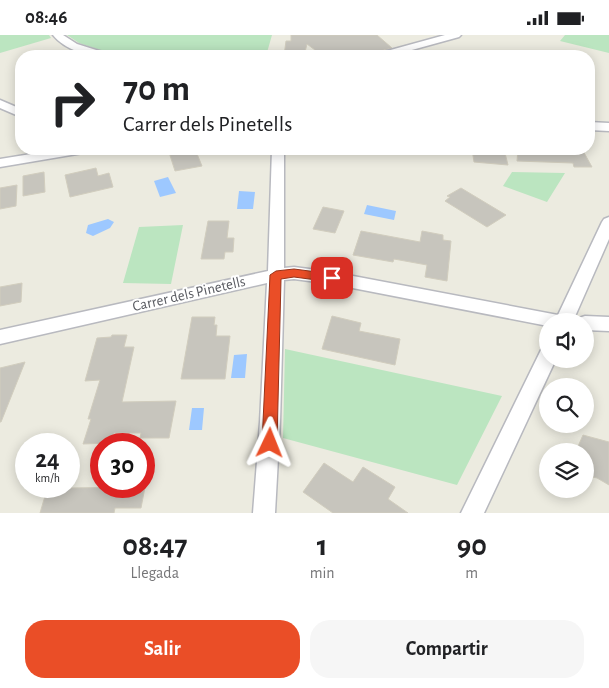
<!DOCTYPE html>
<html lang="es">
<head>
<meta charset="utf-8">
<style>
  :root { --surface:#fff; --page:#f6f6f6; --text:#202124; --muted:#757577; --accent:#ea4e27 }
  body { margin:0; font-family:"Alegreya Sans",sans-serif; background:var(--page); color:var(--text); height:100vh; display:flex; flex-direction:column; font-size:19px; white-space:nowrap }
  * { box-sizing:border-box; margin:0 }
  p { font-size:16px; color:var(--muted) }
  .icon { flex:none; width:28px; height:28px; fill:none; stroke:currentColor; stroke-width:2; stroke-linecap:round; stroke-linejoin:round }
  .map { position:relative; height:478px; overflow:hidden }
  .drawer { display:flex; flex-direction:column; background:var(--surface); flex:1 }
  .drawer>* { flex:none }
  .guide { position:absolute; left:15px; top:15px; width:580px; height:105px; border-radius:20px; box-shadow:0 2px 12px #0003; background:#fff; color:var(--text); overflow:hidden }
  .fabs { position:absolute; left:539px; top:278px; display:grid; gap:10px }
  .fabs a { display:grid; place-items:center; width:55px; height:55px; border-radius:50%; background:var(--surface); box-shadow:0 2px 12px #0003; font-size:25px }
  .speed { position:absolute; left:15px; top:398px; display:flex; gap:10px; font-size:25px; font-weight:700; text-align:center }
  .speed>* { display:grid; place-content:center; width:65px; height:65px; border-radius:50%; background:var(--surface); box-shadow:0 2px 12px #0003; line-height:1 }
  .speed small { font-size:12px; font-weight:400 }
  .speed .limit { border:8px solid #d22; background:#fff; color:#111 }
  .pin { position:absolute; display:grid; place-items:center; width:42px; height:42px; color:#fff; margin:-21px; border-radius:10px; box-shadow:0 2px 8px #0006 }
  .me { position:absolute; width:55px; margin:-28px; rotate:2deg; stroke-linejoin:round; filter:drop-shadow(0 0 4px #0008) }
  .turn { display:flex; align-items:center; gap:18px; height:105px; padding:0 25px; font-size:22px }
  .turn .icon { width:65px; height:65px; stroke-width:2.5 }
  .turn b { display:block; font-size:35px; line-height:42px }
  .eta { display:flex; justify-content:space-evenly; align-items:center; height:85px; text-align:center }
  .eta b { font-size:30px; font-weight:700; line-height:35px }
  .action { display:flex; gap:10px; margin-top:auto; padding:10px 25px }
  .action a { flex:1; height:58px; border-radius:20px; background:var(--accent); color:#fff; font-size:20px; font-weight:700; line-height:58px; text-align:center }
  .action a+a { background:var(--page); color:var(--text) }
  .status { display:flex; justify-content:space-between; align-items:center; height:35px; padding:0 25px; background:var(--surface); direction:ltr }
  .status svg { height:14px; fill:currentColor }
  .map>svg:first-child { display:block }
  .green { fill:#bbe5c0 }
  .water { fill:#9dc8ff }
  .building { fill:#c7c5bd; stroke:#d1cdbe }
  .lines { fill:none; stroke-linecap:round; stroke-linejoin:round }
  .minor-casing { stroke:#b8b9bf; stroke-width:3 }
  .minor { fill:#fff; fill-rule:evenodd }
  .route { fill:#ea4e27; stroke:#983319 }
  .labels { text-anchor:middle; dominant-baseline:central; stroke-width:4; stroke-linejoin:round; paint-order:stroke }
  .street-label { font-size:15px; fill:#595b61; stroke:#fff }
</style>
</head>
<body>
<div class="status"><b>08:46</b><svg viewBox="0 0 49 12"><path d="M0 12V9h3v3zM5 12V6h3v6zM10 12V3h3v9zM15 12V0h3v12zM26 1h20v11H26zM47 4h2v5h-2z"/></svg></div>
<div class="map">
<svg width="609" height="478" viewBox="0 0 609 478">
  <rect width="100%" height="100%" fill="#ecebe0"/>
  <path class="green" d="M0 0H49L51 3 0 18Z
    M67 0H272L266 21H118L79 8Z
    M565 0H609V18L560 6Z
    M512 137 565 138 547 167 503 151Z
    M183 190 171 249 123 248 139 192Z
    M285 314 502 361 457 450 283 403Z"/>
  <path class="water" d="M168 142 176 158 160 162 154 146Z
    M239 156 255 157 253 174H237Z
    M367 170 396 176 394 185 364 179Z
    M108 184 114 187 110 193 93 201 86 198 88 190Z
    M247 319 245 343H231L234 320Z
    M192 373H204L202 395H189Z"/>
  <path class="building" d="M291 0H377L392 13 376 17 373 21H323L307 9 304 21H284L286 6H291Z
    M168 114H195L202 131 175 136Z
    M472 114H504L508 130 474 127Z
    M518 114H582L592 132H574L573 128 517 126Z
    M96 133 98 141 109 138 113 152 70 162 65 140Z
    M44 137 45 157 23 161V141Z
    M17 150 16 171 0 174V153Z
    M461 153 506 180 487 192 445 166 450 162 447 161Z
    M323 172 344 176 335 198 313 194Z
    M208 186H229L227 203H234L233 217H225L224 224H201Z
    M361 196 420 207 422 196 443 200V205L451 206 447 246 425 242 427 230 394 224 393 227 353 220Z
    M22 248 21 267 0 271V252Z
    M332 281 361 288 359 296 400 304 395 330 322 314Z
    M192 282H215L214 290H217L216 301H230L225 344H181Z
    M112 300H127L124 312H134L122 367 176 366 169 403H140L141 398H114L111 408 83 409 91 384H88L100 345 85 346 97 303 111 302Z
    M25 327 1 387H0V333Z
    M583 400 609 407V450L597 443 585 440V416H576Z
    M324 428 353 447 363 432 395 452 388 464 408 478H333L303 457Z
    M48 451H69V453L145 452 141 473H115L114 478H40Z"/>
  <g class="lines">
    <defs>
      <path id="minor" d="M53 0H63L77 9 109 19 110 21C90 22 66 16 53 0Z
        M445 0H461L459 2 390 21H375L376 19Z
        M0 65 21 74V82L0 73Z
        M589 87 609 88V96L589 95Z
        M62 114H89L83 118 0 132V124Z
        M272 114H284V233L294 232 332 237 558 280 602 187 604 184 609 182V204L573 286H548V291L332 249 294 244 284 245 280 387 275 478H253L260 387 267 248 0 309V295L268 236Z
        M585 281 609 282V296L585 295V286H577L579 283Z
        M548 313V324H556L484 478H461L541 315Z"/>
    </defs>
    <use href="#minor" class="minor-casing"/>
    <use href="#minor" class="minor"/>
  </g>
  <path class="route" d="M294 234 332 239 338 243 332 247 294 242 281 244 277 408 275 412 270 414 264 412 262 408 270 240 276 236Z"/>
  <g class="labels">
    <g class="street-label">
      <text transform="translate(189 259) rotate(-13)">Carrer dels Pinetells</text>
    </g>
  </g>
</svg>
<div class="fabs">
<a><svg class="icon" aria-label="sound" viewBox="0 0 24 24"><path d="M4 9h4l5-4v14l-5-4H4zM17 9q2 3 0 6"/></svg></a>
<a><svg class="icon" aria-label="search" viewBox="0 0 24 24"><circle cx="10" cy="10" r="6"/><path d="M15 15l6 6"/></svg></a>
<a><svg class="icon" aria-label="layers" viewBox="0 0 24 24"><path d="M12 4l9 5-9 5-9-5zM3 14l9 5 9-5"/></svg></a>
</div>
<div class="speed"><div>24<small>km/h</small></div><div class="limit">30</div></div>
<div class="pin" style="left:332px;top:243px;background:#d93025"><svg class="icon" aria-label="arrive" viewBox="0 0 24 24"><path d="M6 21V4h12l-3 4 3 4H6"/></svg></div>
<svg class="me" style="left:270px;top:408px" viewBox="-20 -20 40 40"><path d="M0-17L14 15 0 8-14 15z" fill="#ea4e27" stroke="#fff" stroke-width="4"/></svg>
<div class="guide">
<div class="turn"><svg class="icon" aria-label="right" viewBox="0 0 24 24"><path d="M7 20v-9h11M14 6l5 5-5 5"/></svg><div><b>70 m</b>Carrer dels Pinetells</div></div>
</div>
</div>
<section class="drawer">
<div class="eta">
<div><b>08:47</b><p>Llegada</p></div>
<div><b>1</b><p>min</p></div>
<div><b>90</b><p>m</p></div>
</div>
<div class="action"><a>Salir</a><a>Compartir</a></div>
</section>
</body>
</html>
